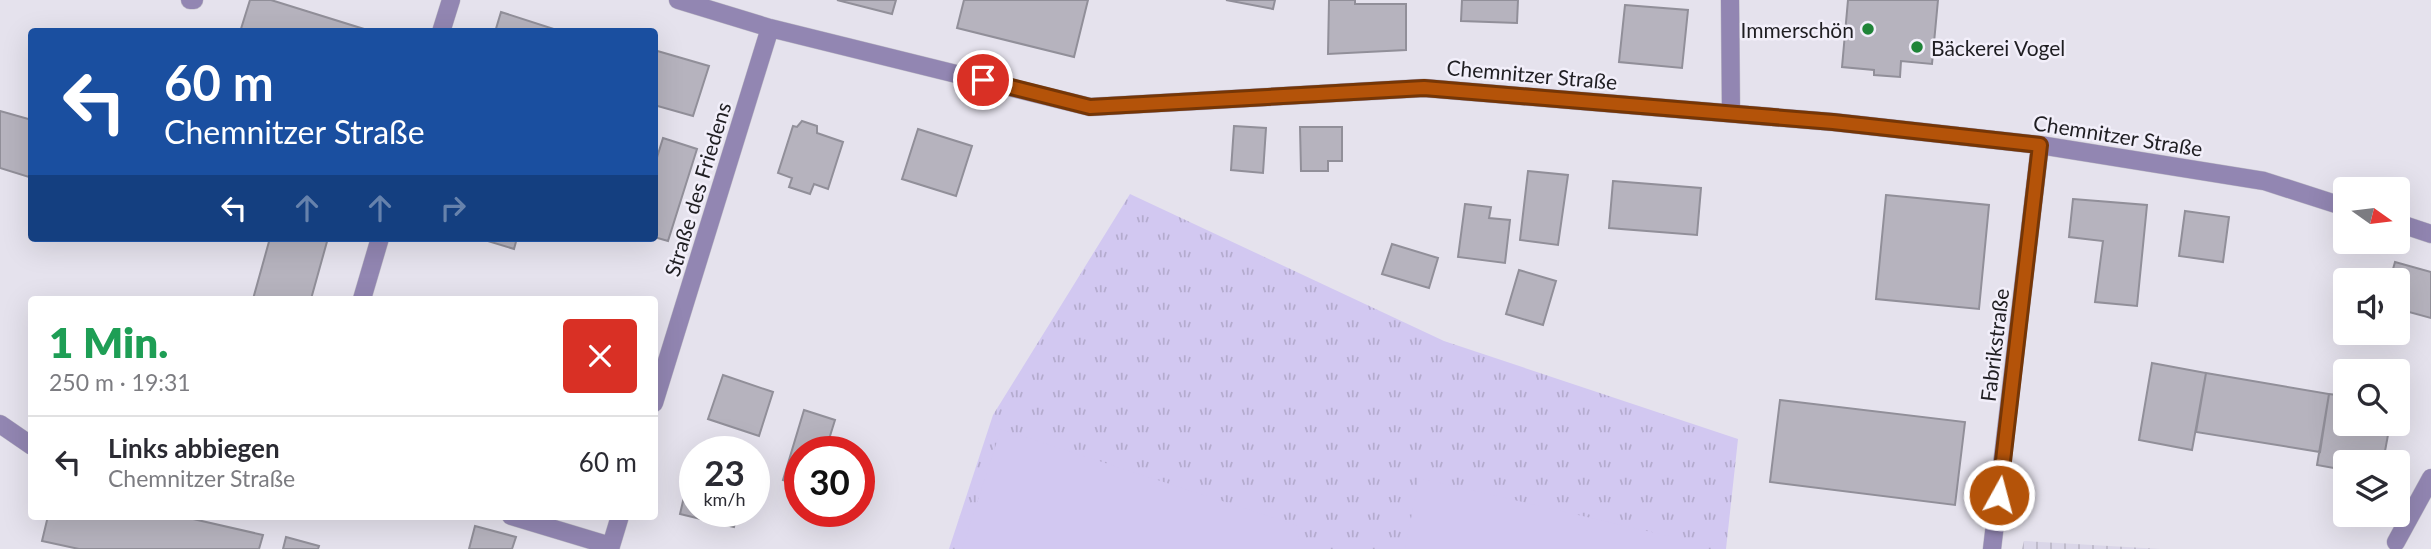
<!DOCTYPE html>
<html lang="de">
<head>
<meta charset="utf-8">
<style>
  :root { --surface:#fff; --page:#f7f7f7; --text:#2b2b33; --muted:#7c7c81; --line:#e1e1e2 }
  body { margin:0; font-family:Lato,sans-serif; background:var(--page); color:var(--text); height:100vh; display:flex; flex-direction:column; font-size:26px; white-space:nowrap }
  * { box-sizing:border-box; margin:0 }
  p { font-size:23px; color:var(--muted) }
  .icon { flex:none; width:38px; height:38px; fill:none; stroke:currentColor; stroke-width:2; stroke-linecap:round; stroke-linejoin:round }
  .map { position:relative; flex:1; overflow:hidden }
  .details { position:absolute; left:28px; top:296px; width:630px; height:224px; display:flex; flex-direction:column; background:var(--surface); border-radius:7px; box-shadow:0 7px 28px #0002 }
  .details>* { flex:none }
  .top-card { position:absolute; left:28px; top:28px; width:630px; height:214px; border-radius:7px; box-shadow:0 7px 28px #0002; background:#1a4fa0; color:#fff; overflow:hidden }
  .needle { width:46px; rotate:104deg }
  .fabs { position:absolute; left:2333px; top:177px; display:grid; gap:14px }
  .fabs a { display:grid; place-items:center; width:77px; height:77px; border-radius:7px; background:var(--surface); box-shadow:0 7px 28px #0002; font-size:35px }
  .speed { position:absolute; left:679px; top:436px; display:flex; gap:14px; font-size:35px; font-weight:700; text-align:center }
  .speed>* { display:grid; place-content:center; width:91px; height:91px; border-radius:50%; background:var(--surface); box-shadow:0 7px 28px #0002; line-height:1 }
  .speed small { font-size:18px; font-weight:400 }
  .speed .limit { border:10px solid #d22; background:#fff; color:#111 }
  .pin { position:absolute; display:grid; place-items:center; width:60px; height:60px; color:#fff; margin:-30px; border:4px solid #fff; border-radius:50%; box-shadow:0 2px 7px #0007 }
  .me { position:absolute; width:77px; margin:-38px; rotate:7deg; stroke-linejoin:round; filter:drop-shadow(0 0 5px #0008) }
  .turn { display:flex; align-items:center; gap:24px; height:147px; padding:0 21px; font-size:32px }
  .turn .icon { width:91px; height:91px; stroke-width:2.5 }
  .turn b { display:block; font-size:49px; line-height:60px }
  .lanes { display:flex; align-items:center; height:66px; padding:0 21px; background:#0003; justify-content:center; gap:35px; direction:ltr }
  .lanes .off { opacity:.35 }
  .round { display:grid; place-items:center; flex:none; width:74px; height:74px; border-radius:7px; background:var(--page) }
  .head { display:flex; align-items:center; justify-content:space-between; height:119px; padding:0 21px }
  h1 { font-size:42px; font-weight:800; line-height:52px; color:#1e9e55 }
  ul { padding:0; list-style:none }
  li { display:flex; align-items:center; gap:21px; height:91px; padding:0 21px; border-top:2px solid var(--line) }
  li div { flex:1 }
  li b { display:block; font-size:26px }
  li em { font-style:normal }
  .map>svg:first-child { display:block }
  .industrial { fill:url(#industrial-grid) }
  .grass { fill:url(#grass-tufts) }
  .pitch { fill:#d2c8f1 }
  .building { fill:#b6b3be; stroke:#918f99; stroke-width:2 }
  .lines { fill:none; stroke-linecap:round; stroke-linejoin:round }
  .minor-casing { stroke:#c1bfc8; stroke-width:19 }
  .minor { stroke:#9286b2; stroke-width:18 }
  .route-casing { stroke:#753606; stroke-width:18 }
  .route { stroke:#b45309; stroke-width:12 }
  .poi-dot { fill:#1f8438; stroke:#f2effa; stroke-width:2.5 }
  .labels { text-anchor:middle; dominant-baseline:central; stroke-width:5; stroke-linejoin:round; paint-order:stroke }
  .poi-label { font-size:21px; fill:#1f1e22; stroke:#f2effa; text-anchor:end }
  .street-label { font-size:21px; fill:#1f1e22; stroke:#f2effa }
</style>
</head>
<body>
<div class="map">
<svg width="2431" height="549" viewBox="0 0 2431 549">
  <defs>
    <pattern id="industrial-grid" width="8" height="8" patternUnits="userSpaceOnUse" patternTransform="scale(1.75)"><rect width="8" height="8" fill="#dad6e8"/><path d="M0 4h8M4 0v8" fill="none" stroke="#bbb7c7"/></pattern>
    <pattern id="grass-tufts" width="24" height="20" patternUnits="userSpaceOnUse" patternTransform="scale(1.75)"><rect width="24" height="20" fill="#d2c8f1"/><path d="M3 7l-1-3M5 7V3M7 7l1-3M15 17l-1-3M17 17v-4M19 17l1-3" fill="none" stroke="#b4abce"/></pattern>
  </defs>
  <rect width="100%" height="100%" fill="#e5e2ed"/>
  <path class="industrial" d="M2024 541 2161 549H2022Z"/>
  <path class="grass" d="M1130 194 1444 341 1738 439 1726 549H949L993 415Z"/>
  <path class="pitch" d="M1001 429 1302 527 1295 549H962Z
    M1419 478 1673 537 1670 549H1405Z"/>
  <path class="building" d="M250 0H271L364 29 363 32H240Z
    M837 0H896L892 14Z
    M964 0H1088L1074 57 957 28Z
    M1226 0H1275L1273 9Z
    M1329 0H1355V4H1406V50L1328 54Z
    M1462 0H1518L1517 23 1461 21Z
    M1848 0H1938L1932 64 1901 61 1900 77 1874 75V70L1842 67Z
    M1625 5 1688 10 1682 68 1619 62Z
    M501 12 563 32H495Z
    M654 50 709 66 693 116 654 105Z
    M0 111 32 120V178L0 168Z
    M802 121 817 126V133L843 142 828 189 814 184 810 194 789 187 792 178 778 173 793 126 797 127Z
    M1234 126 1266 128 1263 173 1231 170Z
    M1300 127H1342V161H1328V171H1301Z
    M918 129 972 146 956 196 902 179Z
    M663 138 697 149 668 241 654 237V167Z
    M1528 171 1568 175 1558 245 1520 240Z
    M1613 181 1701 188 1697 235 1609 228Z
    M1886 195 1989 205 1979 309 1876 299Z
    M2073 199 2147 205 2137 306 2095 302 2103 241 2069 237Z
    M1465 204 1491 207 1489 218 1510 220 1505 263 1458 257Z
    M2185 211 2229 217 2223 262 2179 256Z
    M270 238H328L311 299H253Z
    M478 238H517L514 249Z
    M1392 244 1438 258 1429 288 1382 274Z
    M2395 262 2431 272V318L2398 309V280H2390Z
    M1519 270 1556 281 1543 325 1506 314Z
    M2152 363 2206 373 2192 450 2139 440Z
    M2206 373 2329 394 2320 452 2196 432Z
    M723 375 773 392 759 436 708 419Z
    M2329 394 2345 396V424H2390L2383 462H2345V470L2317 465Z
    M1780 400 1965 422 1955 505 1770 482Z
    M804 410 835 420 825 452H800V485L783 480Z
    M690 471 695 472V511H738L734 527 680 514Z
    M48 516H180L263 535 259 549H79L42 541Z
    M475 526 516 537 512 549H469Z
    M286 537 319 546 318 549H283Z"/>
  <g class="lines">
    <defs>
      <path id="minor" d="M190 0H194
        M678 0 770 28 1090 107 1424 88 1833 122 2040 145 2264 181 2345 207
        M1730 0 1731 112
        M441 32 451 0
        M2398 223 2431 234
        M362 299 380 238
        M654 403 770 28
        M0 424 32 446
        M511 516 611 546
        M2396 542 2431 478
        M610 549 620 516
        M1992 549 2040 145"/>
    </defs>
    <use href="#minor" class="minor-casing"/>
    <use href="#minor" class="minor"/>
  </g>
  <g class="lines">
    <defs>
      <path id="route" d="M983 80 1090 107 1424 88 1833 122 2040 145 1999 495"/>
    </defs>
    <use href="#route" class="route-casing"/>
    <use href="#route" class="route"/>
  </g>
  <g class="poi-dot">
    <circle cx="1868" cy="29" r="7"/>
    <circle cx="1917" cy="47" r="7"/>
  </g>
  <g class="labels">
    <g class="poi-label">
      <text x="1854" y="29">Immerschön</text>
      <text x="1931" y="47" text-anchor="start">Bäckerei Vogel</text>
    </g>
    <g class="street-label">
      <text transform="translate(1532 74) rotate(5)">Chemnitzer Straße</text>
      <text transform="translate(2118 135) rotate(9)">Chemnitzer Straße</text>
      <text transform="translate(697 189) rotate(-73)">Straße des Friedens</text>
      <text transform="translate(1994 345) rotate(-83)">Fabrikstraße</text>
    </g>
  </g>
</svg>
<div class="fabs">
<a><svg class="needle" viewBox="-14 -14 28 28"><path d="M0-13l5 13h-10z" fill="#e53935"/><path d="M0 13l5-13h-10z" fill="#7c7c81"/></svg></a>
<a><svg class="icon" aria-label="sound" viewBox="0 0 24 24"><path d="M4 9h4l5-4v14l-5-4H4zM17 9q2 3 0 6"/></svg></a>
<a><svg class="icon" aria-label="search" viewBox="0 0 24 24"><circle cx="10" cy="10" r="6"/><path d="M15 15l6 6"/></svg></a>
<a><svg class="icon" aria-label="layers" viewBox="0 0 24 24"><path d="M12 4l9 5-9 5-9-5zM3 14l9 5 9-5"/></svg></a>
</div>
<div class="speed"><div>23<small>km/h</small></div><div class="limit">30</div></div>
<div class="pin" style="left:983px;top:80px;background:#d93025"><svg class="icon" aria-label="arrive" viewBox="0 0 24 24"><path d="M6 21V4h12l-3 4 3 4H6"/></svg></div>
<svg class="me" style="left:1999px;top:495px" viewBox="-20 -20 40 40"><circle r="17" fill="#b45309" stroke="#fff" stroke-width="3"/><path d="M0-11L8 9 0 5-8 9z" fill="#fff"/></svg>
<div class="top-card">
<div class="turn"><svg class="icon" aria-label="left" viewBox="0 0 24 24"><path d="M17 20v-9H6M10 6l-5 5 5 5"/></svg><div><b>60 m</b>Chemnitzer Straße</div></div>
<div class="lanes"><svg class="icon" aria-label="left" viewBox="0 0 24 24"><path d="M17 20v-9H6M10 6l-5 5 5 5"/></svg><svg class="icon off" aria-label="ahead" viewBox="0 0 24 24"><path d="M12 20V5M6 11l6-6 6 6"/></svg><svg class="icon off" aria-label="ahead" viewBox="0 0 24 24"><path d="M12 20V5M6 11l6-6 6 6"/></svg><svg class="icon off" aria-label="right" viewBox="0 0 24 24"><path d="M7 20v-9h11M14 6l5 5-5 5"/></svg></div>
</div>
<section class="details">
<div class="head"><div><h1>1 Min.</h1><p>250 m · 19:31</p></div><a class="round" style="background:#d93025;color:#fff"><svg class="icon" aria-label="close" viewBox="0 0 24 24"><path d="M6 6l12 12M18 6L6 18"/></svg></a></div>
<ul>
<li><svg class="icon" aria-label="left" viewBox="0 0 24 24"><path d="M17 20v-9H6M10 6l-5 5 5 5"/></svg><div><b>Links abbiegen</b><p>Chemnitzer Straße</p></div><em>60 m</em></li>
</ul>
</section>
</div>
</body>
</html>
